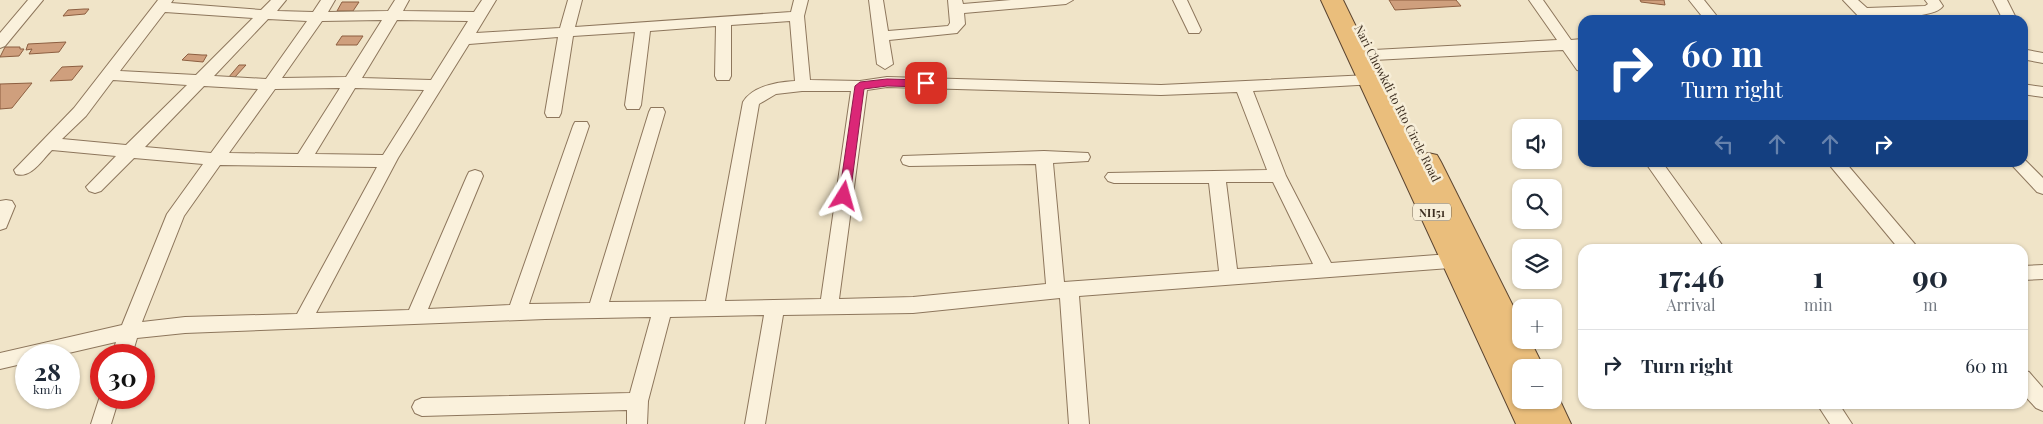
<!DOCTYPE html>
<html lang="en">
<head>
<meta charset="utf-8">
<style>
  :root { --surface:#fff; --page:#f2f2f3; --text:#1f2937; --muted:#747a83; --line:#e0e1e3 }
  body { margin:0; font-family:"Playfair Display",serif; background:var(--page); color:var(--text); height:100vh; display:flex; flex-direction:column; font-size:19px; white-space:nowrap }
  * { box-sizing:border-box; margin:0 }
  p { font-size:16px; color:var(--muted) }
  .icon { flex:none; width:28px; height:28px; fill:none; stroke:currentColor; stroke-width:2; stroke-linecap:round; stroke-linejoin:round }
  .map { position:relative; flex:1; overflow:hidden }
  .drawer { position:absolute; left:1578px; top:244px; width:450px; height:165px; display:flex; flex-direction:column; background:var(--surface); border-radius:15px; box-shadow:0 1px 4px #0004 }
  .drawer>* { flex:none }
  .guide { position:absolute; left:1578px; top:15px; width:450px; height:152px; border-radius:15px; box-shadow:0 1px 4px #0004; background:#1a4fa0; color:#fff; overflow:hidden }
  .controls { position:absolute; left:1512px; top:119px; display:grid; gap:10px }
  .controls a { display:grid; place-items:center; width:50px; height:50px; border-radius:10px; background:var(--surface); box-shadow:0 1px 4px #0004; font-size:25px }
  .speed { position:absolute; left:15px; top:344px; display:flex; gap:10px; font-size:25px; font-weight:700; text-align:center }
  .speed>* { display:grid; place-content:center; width:65px; height:65px; border-radius:50%; background:var(--surface); box-shadow:0 1px 4px #0004; line-height:1 }
  .speed small { font-size:12px; font-weight:400 }
  .speed .limit { border:8px solid #d22; background:#fff; color:#111 }
  .pin { position:absolute; display:grid; place-items:center; width:42px; height:42px; color:#fff; margin:-21px; border-radius:10px; box-shadow:0 2px 8px #0006 }
  .me { position:absolute; width:55px; margin:-28px; rotate:8deg; stroke-linejoin:round; filter:drop-shadow(0 0 4px #0008) }
  .turn { display:flex; align-items:center; gap:18px; height:105px; padding:0 20px; font-size:22px }
  .turn .icon { width:65px; height:65px; stroke-width:2.5 }
  .turn b { display:block; font-size:35px; line-height:42px }
  .lanes { display:flex; align-items:center; height:48px; padding:0 20px; background:#0003; justify-content:center; gap:25px; direction:ltr }
  .lanes .off { opacity:.35 }
  .eta { display:flex; justify-content:space-evenly; align-items:center; height:85px; text-align:center }
  .eta b { font-size:30px; font-weight:700; line-height:35px }
  ul { padding:0; list-style:none }
  li { display:flex; align-items:center; gap:15px; height:70px; padding:0 20px; border-top:1px solid var(--line) }
  li div { flex:1 }
  li b { display:block; font-size:19px }
  li em { font-style:normal }
  .map>svg:first-child { display:block }
  .building { fill:#cf9f7d; stroke:#8d5f41 }
  .lines { fill:none; stroke-linecap:round; stroke-linejoin:round }
  .minor-casing { stroke:#8d765c; stroke-width:2 }
  .trunk-casing { stroke:#5b4430; stroke-width:2 }
  .minor { fill:#faf1dc; fill-rule:evenodd }
  .trunk { fill:#eabe7c; fill-rule:evenodd }
  .route { fill:#db2777; stroke:#8e194d }
  .labels { text-anchor:middle; dominant-baseline:central; stroke-width:5; stroke-linejoin:round; paint-order:stroke }
  .shield { fill:#f7eed8; stroke:#756857; stroke-width:1 }
  .shield-label { font-size:11px; font-weight:bold; fill:#3d2e20 }
  .street-label { font-size:12px; fill:#3d2e20; stroke:#f7eed8 }
</style>
</head>
<body>
<div class="map">
<svg width="2043" height="424" viewBox="0 0 2043 424">
  <rect width="100%" height="100%" fill="#f0e4c8"/>
  <path class="building" d="M1389 0H1456L1461 6 1395 10Z
    M1640 0H1664L1665 5 1641 2Z
    M342 2H359L353 11H337Z
    M84 9H89L85 14 63 16 68 10Z
    M342 36H363L357 45H336Z
    M66 42 59 52 29 54 32 49 26 50 28 44Z
    M5 47H20V49H24L19 56 0 57Z
    M188 54 202 55H207L203 62 182 60Z
    M239 65H246L234 78H228Z
    M83 66 72 80 50 81 62 67Z
    M32 83 12 108 0 109V84Z"/>
  <g class="lines">
    <defs>
      <path id="minor" d="M28 0H43L5 46 0 48V33Z
        M158 0H173L171 3 261 10 271 0H286L277 11 313 12 321 0H335L328 12 388 11 395 0H409L403 11 474 12 482 0H496L476 33 560 28 568 0H582L575 27 791 12 794 0H808L804 16 810 80 860 81 887 77 1161 85 1369 75 1375 76 1377 80 1375 84 1253 91 1286 176 1331 263 1463 253 1469 255 1472 260 1469 265 1463 267 1079 296 1089 424H1069L1060 298 913 313 783 315 765 424H745L764 315 670 317 648 401 647 424H627V410L422 416 415 413 412 407 415 401 422 398 630 393 651 317 545 319 185 333 137 338 132 355H112L116 342 60 355H26V363L0 369V353L122 325 167 214 203 164 134 158 101 191 95 193 89 191 86 187 116 156 52 150C42 160 31 179 16 174L14 170 74 108ZM165 12 253 18 196 75 120 71ZM268 19 307 21 266 79 214 76ZM382 20 346 77 282 78 322 21ZM397 20 468 21 431 80 362 78ZM790 21 795 81C777 82 753 86 743 102L706 301 609 302 665 112 663 108H651L649 112 590 303 529 304 589 126 587 122H575L573 126 510 305 428 309 483 176 481 172 475 170 469 172 467 176 409 310 316 313 398 158 469 44 558 37 545 113 547 117H559L561 113 573 36 635 32 625 105 627 109H639L641 105 650 31 716 26 715 76 717 80H729L731 76V25ZM113 80 187 85 126 145 62 139 86 116ZM204 86 258 89 211 153 145 147ZM887 87 1161 95 1237 92 1267 170 1108 173 1105 177 1108 181 1114 183H1209L1219 271 1064 282 1053 163 1088 161 1090 157 1088 153 1044 151 903 156 901 160 903 164 909 166 1036 164 1046 284 913 297 839 299 867 90ZM340 88 298 154 229 153 275 89ZM355 88 424 90 383 155 315 154ZM802 91H851L821 299 725 301 759 104 776 94ZM220 165 377 167 297 314 185 317 142 322 184 216ZM1226 182H1273L1313 264 1237 269Z
        M869 0H883L888 31 948 26 950 23 948 0H962L963 4 1011 0H1073L1066 4 964 13 965 24 957 33 889 40 893 64 885 69 877 64Z
        M1173 0H1187L1201 30 1199 33H1189Z
        M1529 0H1543L1571 40 1582 39V49H1578L1582 55V71L1577 70 1563 50 1374 60 1366 55 1374 50 1557 40Z
        M1689 0H1704L1720 20H1705Z
        M1843 0H1858L1867 8 1925 6 1928 4 1925 0H1939L1943 6C1934 19 1891 16 1875 17L1877 20H1862Z
        M1993 0H2007L2017 20H2003Z
        M2022 49 2043 53V63L2022 59Z
        M2022 84 2043 87V97L2022 94Z
        M2023 158 2043 178V194L2037 192 2009 162H2022Z
        M1645 162H1662L1725 249H1706Z
        M1827 162H1845L1919 249H1899Z
        M6 200 12 201 15 206 6 228 0 230V201Z
        M2043 265V279L2022 280V266Z
        M2022 370 2029 372 2043 388V411L2036 408 2022 393Z
        M101 393V398H119L111 424H91Z
        M1817 404H1839L1852 424H1830Z"/>
      <path id="trunk" d="M1321 0H1343L1419 156 1428 153 1437 155 1441 162 1521 322V340H1530L1544 368H1521V400H1554L1555 390 1571 424H1516Z"/>
    </defs>
    <use href="#minor" class="minor-casing"/>
    <use href="#trunk" class="trunk-casing"/>
    <use href="#minor" class="minor"/>
    <use href="#trunk" class="trunk"/>
  </g>
  <path class="route" d="M887 79 926 80 931 83 926 87 887 86 864 89 850 196 848 199H840L839 196 855 86 860 82Z"/>
  <g class="labels">
    <rect class="shield" x="1413" y="203.5" width="38" height="17" rx="4"/>
    <g class="shield-label">
      <text x="1432" y="212">NH51</text>
    </g>
    <g class="street-label">
      <text transform="translate(1398 103) rotate(63)">Nari Chowkdi to Rto Circle Road</text>
    </g>
  </g>
</svg>
<div class="controls">
<a><svg class="icon" aria-label="sound" viewBox="0 0 24 24"><path d="M4 9h4l5-4v14l-5-4H4zM17 9q2 3 0 6"/></svg></a>
<a><svg class="icon" aria-label="search" viewBox="0 0 24 24"><circle cx="10" cy="10" r="6"/><path d="M15 15l6 6"/></svg></a>
<a><svg class="icon" aria-label="layers" viewBox="0 0 24 24"><path d="M12 4l9 5-9 5-9-5zM3 14l9 5 9-5"/></svg></a>
<a>+</a>
<a>−</a>
</div>
<div class="speed"><div>28<small>km/h</small></div><div class="limit">30</div></div>
<div class="pin" style="left:926px;top:83px;background:#d93025"><svg class="icon" aria-label="arrive" viewBox="0 0 24 24"><path d="M6 21V4h12l-3 4 3 4H6"/></svg></div>
<svg class="me" style="left:844px;top:196px" viewBox="-20 -20 40 40"><path d="M0-17L14 15 0 8-14 15z" fill="#db2777" stroke="#fff" stroke-width="4"/></svg>
<div class="guide">
<div class="turn"><svg class="icon" aria-label="right" viewBox="0 0 24 24"><path d="M7 20v-9h11M14 6l5 5-5 5"/></svg><div><b>60 m</b>Turn right</div></div>
<div class="lanes"><svg class="icon off" aria-label="left" viewBox="0 0 24 24"><path d="M17 20v-9H6M10 6l-5 5 5 5"/></svg><svg class="icon off" aria-label="ahead" viewBox="0 0 24 24"><path d="M12 20V5M6 11l6-6 6 6"/></svg><svg class="icon off" aria-label="ahead" viewBox="0 0 24 24"><path d="M12 20V5M6 11l6-6 6 6"/></svg><svg class="icon" aria-label="right" viewBox="0 0 24 24"><path d="M7 20v-9h11M14 6l5 5-5 5"/></svg></div>
</div>
<section class="drawer">
<div class="eta">
<div><b>17:46</b><p>Arrival</p></div>
<div><b>1</b><p>min</p></div>
<div><b>90</b><p>m</p></div>
</div>
<ul>
<li><svg class="icon" aria-label="right" viewBox="0 0 24 24"><path d="M7 20v-9h11M14 6l5 5-5 5"/></svg><div><b>Turn right</b></div><em>60 m</em></li>
</ul>
</section>
</div>
</body>
</html>
